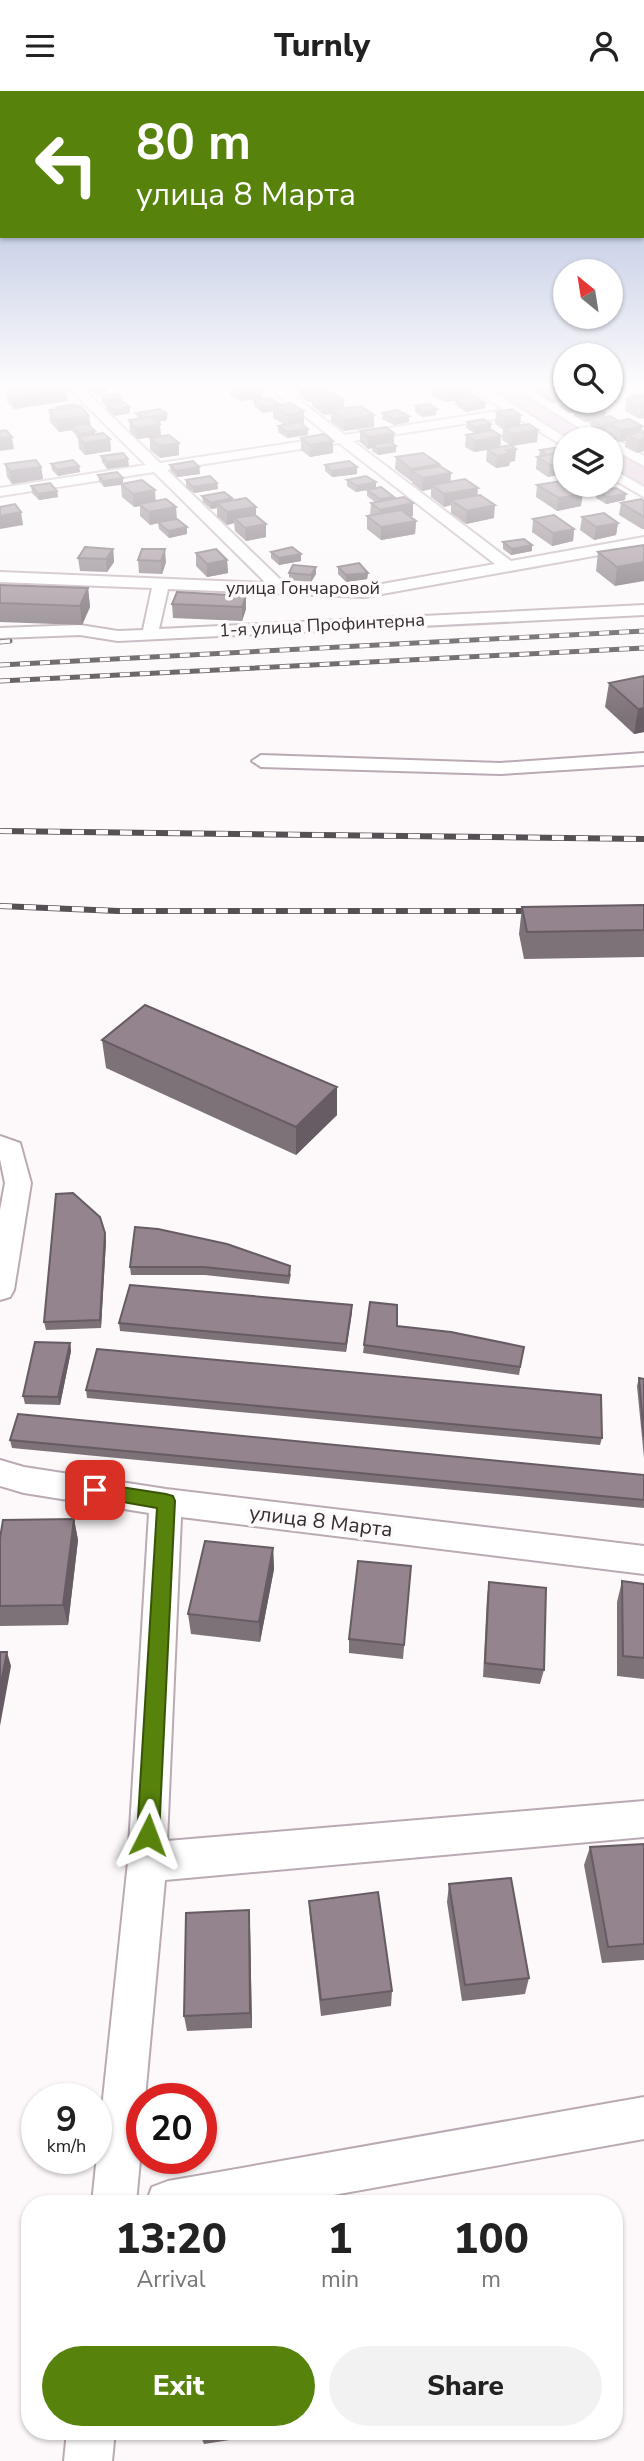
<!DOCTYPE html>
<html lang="en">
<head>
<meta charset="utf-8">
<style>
  :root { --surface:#fff; --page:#f2f2f2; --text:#222; --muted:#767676; --accent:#57820c }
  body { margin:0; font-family:"Nunito Sans",sans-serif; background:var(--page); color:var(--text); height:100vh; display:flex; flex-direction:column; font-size:26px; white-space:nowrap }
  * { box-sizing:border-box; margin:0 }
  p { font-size:23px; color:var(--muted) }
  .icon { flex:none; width:38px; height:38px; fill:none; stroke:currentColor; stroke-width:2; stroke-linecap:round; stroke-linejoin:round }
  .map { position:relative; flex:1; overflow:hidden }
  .details { position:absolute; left:21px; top:2104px; width:602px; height:245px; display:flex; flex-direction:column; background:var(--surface); border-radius:28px; box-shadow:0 2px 5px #0004 }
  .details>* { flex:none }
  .banner { position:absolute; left:0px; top:0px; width:644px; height:147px; box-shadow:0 2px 5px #0004; background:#57820c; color:#fff; overflow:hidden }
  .needle { width:46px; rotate:330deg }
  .controls { position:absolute; left:553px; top:168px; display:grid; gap:14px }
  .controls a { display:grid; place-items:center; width:70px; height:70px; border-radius:50%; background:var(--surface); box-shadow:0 2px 5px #0004; font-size:35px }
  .speed { position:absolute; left:21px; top:1992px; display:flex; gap:14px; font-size:35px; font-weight:700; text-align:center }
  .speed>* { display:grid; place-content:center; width:91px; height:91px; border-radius:50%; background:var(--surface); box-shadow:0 2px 5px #0004; line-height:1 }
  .speed small { font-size:18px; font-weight:400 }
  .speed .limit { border:10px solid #d22; background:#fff; color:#111 }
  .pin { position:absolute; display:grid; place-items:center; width:60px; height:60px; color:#fff; margin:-30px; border-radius:14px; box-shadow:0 4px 10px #0006 }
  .me { position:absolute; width:77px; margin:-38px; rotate:3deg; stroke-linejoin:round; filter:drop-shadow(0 0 5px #0008) }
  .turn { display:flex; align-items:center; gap:24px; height:147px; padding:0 21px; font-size:32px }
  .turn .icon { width:91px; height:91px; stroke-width:2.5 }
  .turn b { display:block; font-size:49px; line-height:60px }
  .eta { display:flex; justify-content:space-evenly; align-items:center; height:119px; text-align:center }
  .eta b { font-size:42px; font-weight:800; line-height:49px }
  .action { display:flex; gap:14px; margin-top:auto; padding:14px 21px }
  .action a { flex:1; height:80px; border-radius:42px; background:var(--accent); color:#fff; font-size:28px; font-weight:800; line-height:80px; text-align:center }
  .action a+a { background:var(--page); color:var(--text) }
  header { display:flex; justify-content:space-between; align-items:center; height:91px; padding:0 21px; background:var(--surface); font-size:32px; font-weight:800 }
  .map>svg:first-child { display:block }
  .green { fill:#dbbed1 }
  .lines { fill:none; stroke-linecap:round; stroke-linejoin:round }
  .minor-casing { stroke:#baaab4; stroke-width:4 }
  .minor { fill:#fff; fill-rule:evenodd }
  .rail-far1-casing { stroke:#555053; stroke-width:5 }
  .rail-casing { stroke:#555053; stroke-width:6 }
  .rail-far1 { stroke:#fdf9fb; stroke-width:3.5; stroke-dasharray:10; stroke-linecap:butt }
  .rail { stroke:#fdf9fb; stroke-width:4.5; stroke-dasharray:12; stroke-linecap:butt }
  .wall { fill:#7e7279 }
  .shaded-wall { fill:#675c63 }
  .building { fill:#93848d; stroke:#675c63; stroke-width:2 }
  .route { fill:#57820c; stroke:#395408; stroke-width:2 }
  .labels { text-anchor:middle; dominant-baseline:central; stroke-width:7; stroke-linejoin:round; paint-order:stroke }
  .far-street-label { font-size:18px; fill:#342e32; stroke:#fdf9fb }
  .street-label { font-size:21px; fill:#342e32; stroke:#fdf9fb }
</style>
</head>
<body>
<header><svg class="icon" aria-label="menu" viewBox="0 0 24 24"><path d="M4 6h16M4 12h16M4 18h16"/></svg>Turnly<svg class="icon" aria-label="person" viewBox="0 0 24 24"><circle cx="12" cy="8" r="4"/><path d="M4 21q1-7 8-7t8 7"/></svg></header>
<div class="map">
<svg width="644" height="2370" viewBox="0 0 644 2370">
  <rect width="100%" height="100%" fill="#fdf9fb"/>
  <path class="green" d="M480 296H514L603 348 565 349Z
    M611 353 644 373V400L611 379Z"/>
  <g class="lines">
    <defs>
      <path id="minor" d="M68 296H81L160 372 331 346 268 296H282L345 344 504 319 470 296H485L568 348H565V356L514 325 353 350 511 470 644 446V456L365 506 168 498 159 538 644 514V524L118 550 80 544 0 547V537L80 534 118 540 143 539 152 497 0 491V481L266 492 154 381 0 405V397L146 374ZM339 352 495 473 365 496 285 493 167 379Z
        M514 296H529L644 365V375L611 357V348H597Z
        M611 377 644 396V406L611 387Z
        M644 662V674L500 683 261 676 252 670 261 664 500 672Z
        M0 1045 20 1052 31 1092 14 1199 10 1206 0 1209V1119L5 1092 0 1068Z
        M0 1369 24 1376 166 1398 644 1455V1483L181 1426 167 1750 644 1710V1746L165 1789 145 2007H142V2048L136 2112H92L128 1771 149 1422 24 1402 0 1395Z
        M644 2006V2048L289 2112H146L152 2096 168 2090Z
        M67 2340H115L112 2370H64Z"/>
    </defs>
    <use href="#minor" class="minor-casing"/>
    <use href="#minor" class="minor"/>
    <defs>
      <path id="rail-far1" d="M0 551 10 550
        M0 574 644 540
        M0 590 644 557"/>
      <path id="rail" d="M0 740 644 748
        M0 815 118 820H539"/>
    </defs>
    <use href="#rail-far1" class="rail-far1-casing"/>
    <use href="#rail" class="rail-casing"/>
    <use href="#rail-far1" class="rail-far1"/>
    <use href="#rail" class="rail"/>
  </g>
  <path class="wall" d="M89 296H106L107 302 96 304 89 298Z
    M223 296H262V307L239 310 230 304V299H228Z
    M431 296H473V306L485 312V317L466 321 455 314 456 310 444 311 430 303Z
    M531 296H565V310L587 313V317L605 326 642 335 637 362 625 356 626 350 619 351 607 344V340L600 341 590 334 591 330 585 331 574 325 575 321 569 322 558 315 559 311 552 312 542 306V304L530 298Z
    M6 299H66L68 310 14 318 7 311Z
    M300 299 344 317 374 336 344 340 331 331V323L324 324 312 315V310L309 311 300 305Z
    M644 303 640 328 625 320 627 308H631V305Z
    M101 305 123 311 130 316V322L114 325 107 319V316L102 311Z
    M254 309 280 314 304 332 301 333 308 344 287 347 278 341V335L285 334 273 327V320L263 322 254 315Z
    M415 315 436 324 422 326 415 321Z
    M57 316 90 336 95 343 110 348 111 360 85 364 79 358 78 346 73 341 72 339 59 341 50 331 49 319 58 318Z
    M496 321 520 335 538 339 537 351 512 355 516 358 515 370 510 371 509 375 496 377 486 370 487 359 474 361 465 356 466 344 501 345 500 356 510 354 502 349 503 338 495 333Z
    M136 322 167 329 158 331 161 345 137 348 130 341 129 329 138 328Z
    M383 322 409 325V331L394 334 382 328Z
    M467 331 491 339 474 342 466 337Z
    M360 340 394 353 396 361 378 364 372 360V357L368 358 360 351Z
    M150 347 179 364 160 367 150 359Z
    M301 347 333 362 310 366 301 359Z
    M540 359 565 360V383L548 386 536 378 537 366 539 365Z
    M101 365 129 375 107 378 102 371Z
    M396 366 439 375 451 382 450 391 478 404 494 427 466 433 451 422V414L444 416 431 406V398L422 400 412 392V390H411L395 378Z
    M5 373 41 376 43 388 12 393 7 386Z
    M51 373 79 375 80 381 58 385 52 379Z
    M170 374 199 376 200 383 177 386 171 380Z
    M325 374 357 376V383L332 386 325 380Z
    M98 384 123 387V393L155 410 176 416V428L187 443 169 447 159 438 158 432 150 434 140 425V415L134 416 122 406 121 394 104 396 99 390Z
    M186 389 217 392 218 398 194 402 186 396Z
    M347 389 376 397 394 408 413 412V425L409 426 416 430 415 443 381 449 367 438V425H370L371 412 375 411 367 405V399L356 401 347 395Z
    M537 394 581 415 557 420 536 406Z
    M31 395 57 400 58 406 39 409 32 402Z
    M597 400 625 409 606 413 596 407Z
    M202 405 232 407V409L256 425 266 433V446L246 450 235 440 234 432 227 434 217 425V417L211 418 203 411Z
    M644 410V438H642L619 424 621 412Z
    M582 426 618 432 616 444 594 449 580 439Z
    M533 428 574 438 573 450 552 455 532 441Z
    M503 451 532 454V460L511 464 503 458Z
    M644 454 615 495 596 480 598 461Z
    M113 458 114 471 107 481 80 480 78 467Z
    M142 458 166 471 162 483 139 482 138 469Z
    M271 461 301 470 279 474 271 467Z
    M196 462 227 469 228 482 207 486 196 475Z
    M316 476V483L311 491 289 489V482Z
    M338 476 368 482 367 488 346 491 338 483Z
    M0 494 88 497 90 516 82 534 0 531Z
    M246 505V518L242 530 173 527 172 513Z
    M644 585V641L634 643 605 616 609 592Z
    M644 814V866L524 868 519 843 522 816Z
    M102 949 337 1024 296 1064 106 977Z
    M135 1136 291 1183 289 1193 205 1184H131L130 1176Z
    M105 1142 106 1150 101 1237 46 1239 44 1231Z
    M352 1214 346 1261 120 1240 119 1232Z
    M70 1252 71 1260 60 1314 25 1313 23 1305Z
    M364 1254 524 1256 519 1284 363 1262Z
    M639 1287 644 1288V1367L637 1295Z
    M86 1299 602 1347 600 1354 87 1307Z
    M10 1349 644 1384V1417L12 1357Z
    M74 1428 78 1449 68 1534 0 1535V1447Z
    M273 1457 274 1478 260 1551 191 1543 188 1523Z
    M411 1475 403 1568 349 1562V1548Z
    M622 1490 644 1493V1588L617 1585V1511Z
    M489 1491 544 1579 540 1593 483 1586 487 1506Z
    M644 1753V1869L602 1872 584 1774 590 1756Z
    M449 1793 529 1887 525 1903 462 1910 447 1811Z
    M309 1810 392 1900 391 1915 321 1925 310 1827Z
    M249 1819 250 1836 252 1937 187 1940 184 1925Z
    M200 2340H281V2341L204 2353 201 2346Z
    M379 2340H435L380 2348Z"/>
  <path class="shaded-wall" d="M125 296H147L125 299Z
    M255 296H262V307L239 310V299Z
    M293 296H313L293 299Z
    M468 296H473V307L444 311V300Z
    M106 297 107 302 96 304V298Z
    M66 299 68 310 14 318 12 306Z
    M565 299V310L559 309V311L552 312 553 300Z
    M312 304V310L309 311V305Z
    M122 307 123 313H107V316L106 310Z
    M344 309V321L331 319V323L324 324V312Z
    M485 312V317L466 321V315Z
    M280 313V319L273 316V320L263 322V316Z
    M587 313 586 319H575V321L569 322V316Z
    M130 316V322L114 325V319Z
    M641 316H644V327L640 328Z
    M437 318 436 324 422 326V320Z
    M304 320V332L288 335V324Z
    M605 322V328H591V330L585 331V325Z
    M167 323V329L144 333 143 327Z
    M374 324V336L344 340V329Z
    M521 324 520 335 504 338 505 326Z
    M89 325 91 336 72 335V339L59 341 57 329Z
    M409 325V331L394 334V328Z
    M160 333 161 345 137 348 136 337Z
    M491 333V339L474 342V336Z
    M608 333 607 340 600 341 601 335Z
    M642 335 640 347 626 344V350L619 351 621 339Z
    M308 338V344L287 347V341Z
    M538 339 537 351 511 355 512 343Z
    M95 340V346L81 349 80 343Z
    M394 342V354H372V357L368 358V346Z
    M501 345 500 357 474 361 475 350Z
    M12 346 14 358 0 360V347Z
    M110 348 111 360 85 364 84 352Z
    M644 348V360L637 362 639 350Z
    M333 350V362L310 366V354Z
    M179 352V364L160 367 159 355Z
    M396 355V361L378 364V358Z
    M516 358 515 370 510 371 509 375 496 377 497 365 506 359Z
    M128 368 129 375 107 378V371Z
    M565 371V383L548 386 550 374Z
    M439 373 438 385 451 382 450 395 432 394 431 398 422 400 423 387 412 380V390H411V378Z
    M79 375 80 381 58 385 57 379Z
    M41 376 43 388 12 393 10 380Z
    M199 376 200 383 177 386 176 380Z
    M357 376V383L332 386V380Z
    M123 387V393L104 396 103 390Z
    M376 391V397L356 401 357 395Z
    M217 392 218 398 194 402 193 396Z
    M478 397 477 409H451V414L444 416V403Z
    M155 399 156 412 139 413 140 415 134 416 133 403Z
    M57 400 58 406 39 409 38 403Z
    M583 403 581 415 557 420 559 407Z
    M626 403 625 409 606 413 607 406Z
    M394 406V412L380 415V408Z
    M232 407 233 414 217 412V417L211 418V412Z
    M413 412V425L380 431V419Z
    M495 414 494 427 466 433 467 420Z
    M176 416 177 428 150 434 149 421Z
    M256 416V428L234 427V432L227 434V421Z
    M21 421 23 434 0 438V425Z
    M416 430 415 443 381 449V436Z
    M618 432 616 444 594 449 596 436Z
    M266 433V446L246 450 245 437Z
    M187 436V443L169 447 168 440Z
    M574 438 573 450 552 455 553 442Z
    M532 454V460L511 464 512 458Z
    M113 458 114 471 107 481 106 468Z
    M165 458 166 471 162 483 161 470Z
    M301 463V470L279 474V467Z
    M227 469 228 482 207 486V473Z
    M644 471V490L615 495 617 476Z
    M316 476V483L311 491V484Z
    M368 482 367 488 346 491V484Z
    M88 497 90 516 82 534 80 515Z
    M246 505V518L242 530V516Z
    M644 617V641L634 643 638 618Z
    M337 996V1024L296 1064V1036Z
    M105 1142 106 1150 101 1237 100 1229Z
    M352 1214V1222L346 1261V1253Z
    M70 1252 71 1260 60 1314 58 1306Z
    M74 1428 78 1449 68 1534 63 1514Z
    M273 1457 274 1478 260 1551 259 1531Z
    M7 1561 11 1575 0 1635V1597Z
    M249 1819 250 1836 252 1937 250 1922Z"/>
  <path class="building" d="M28 296H64L66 299 12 306 6 299Z
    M235 296H255L239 299Z
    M323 296 330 301 309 305 300 299Z
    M438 296H468L444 300Z
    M546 296H565V299L553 300Z
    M333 301 344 309 324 312 312 304Z
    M117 303 122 307 106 310 101 305Z
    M644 303V306L635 307 631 305Z
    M475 305 485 312 466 315 456 309Z
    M644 306V316H641L627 308Z
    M271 307 280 313 263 316 254 309Z
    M565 308V310H582L587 313 569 316 559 309Z
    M123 311 130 316 114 319 107 313Z
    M290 312 304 320 288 324 273 316Z
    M75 313 78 316 60 318 57 316Z
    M429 313 437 318 422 320 415 315Z
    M81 315 89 325 57 329 49 319Z
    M361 315 374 324 344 329 331 319Z
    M595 316 605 322 585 325 575 319Z
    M160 318 167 323 143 327 136 322Z
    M512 318 521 324 505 326 496 321Z
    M397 319 409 325 394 328 383 322Z
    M610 325 618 330 601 335 591 328Z
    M153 326 160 333 136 337 129 329Z
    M483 328 491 333 474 336 467 331Z
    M629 328 642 335 621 339 608 332Z
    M299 331 308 338 287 341 278 335Z
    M87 333 95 340 80 343 72 335Z
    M529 333 538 339 512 343 503 337Z
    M386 336 394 342 368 346 360 340Z
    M6 339 12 346 0 347V340Z
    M492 339 501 345 475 350 466 344Z
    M644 340V348L639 350 626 344Z
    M103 342 110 348 84 352 78 346Z
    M324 343 333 350 310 354 301 347Z
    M169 344 179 352 159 355 150 347Z
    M390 351 396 355 378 358 372 354Z
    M511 354 516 358 506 359 510 362 497 365 487 358Z
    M559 356 565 361 547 364 540 359Z
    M565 361V371L550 374 537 366Z
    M123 362 128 368 107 371 101 365Z
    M423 362 439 373 411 378 396 366Z
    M36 369 41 376 10 380 5 373Z
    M73 369 79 375 57 379 51 373Z
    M193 370 199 376 176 380 170 374Z
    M349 370 357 376 332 380 325 374Z
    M440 375 451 382 423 387 412 380Z
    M117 381 123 387 103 390 98 384Z
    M210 385 217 392 193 396 186 389Z
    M366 385 376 391 357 395 347 389Z
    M465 388 478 397 444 403 432 394Z
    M142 389 155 399 133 403 121 393Z
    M561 390 565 392V394H568L583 403 559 407 537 394Z
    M50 392 57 400 38 403 31 395Z
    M381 396 394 406 380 408 367 399Z
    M616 397 626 403 607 406 597 400Z
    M224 401 232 407 211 412 202 405Z
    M480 404 495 414 467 420 451 409Z
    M404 406 413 412 380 419 371 412Z
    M246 407 256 416 227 421 217 412Z
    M166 408 176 416 149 421 139 413Z
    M641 408 644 410V426L621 412Z
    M15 413 21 421 0 425V416Z
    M401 419 416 430 381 436 367 425Z
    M604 422 618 432 596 436 582 426Z
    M255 424 266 433 245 437 234 427Z
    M554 424 574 438 553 442 533 428Z
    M177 428 187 436 168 440 158 431Z
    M524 448 532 454 512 458 503 451Z
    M644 454V471L617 476 598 461Z
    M85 456 113 458 106 468 78 467Z
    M292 456 301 463 279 467 271 461Z
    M142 458H165L161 470 138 469Z
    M216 458 227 469 207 473 196 462Z
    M359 472 368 482 346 484 338 476Z
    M293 474 316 476 311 484 289 482Z
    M0 494 88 497 80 515 0 512Z
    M177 501 246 505 242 516 172 513Z
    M644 585V617L638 618 609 592Z
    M644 814V839L527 841 522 816Z
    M145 914 337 996 296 1036 102 949Z
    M73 1102 100 1126 105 1142 100 1229 44 1231 56 1103Z
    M135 1136 158 1138 227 1153 290 1175 289 1185 204 1176H130Z
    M130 1194 352 1214 346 1253 119 1232Z
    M370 1211 397 1214V1235L451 1241 524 1256 520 1276 364 1254Z
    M35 1251 70 1252 58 1306 23 1305Z
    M97 1258 601 1304 602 1347 86 1299Z
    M639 1287 644 1288V1346Z
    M18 1323 644 1384V1409L10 1349Z
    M74 1428 63 1514 0 1515V1447L3 1429Z
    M205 1450 273 1457 259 1531 188 1523Z
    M358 1470 411 1475 404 1554 349 1548Z
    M622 1490 644 1493V1567L623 1565Z
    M489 1491 546 1497 544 1579 485 1572Z
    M0 1561H7L0 1597Z
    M644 1753V1853L608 1856 590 1756Z
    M511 1787 529 1887 465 1894 449 1793Z
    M378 1801 392 1900 321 1909 309 1810Z
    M249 1819 250 1922 184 1925 186 1822Z
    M614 2255 620 2287 614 2288Z
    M200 2340H246L201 2346Z
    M381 2340H396L381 2342Z"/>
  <linearGradient id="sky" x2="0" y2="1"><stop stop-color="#98aad3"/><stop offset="0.47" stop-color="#fefcfd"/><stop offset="1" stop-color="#fefcfd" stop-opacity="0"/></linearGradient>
  <rect width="644" height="628" fill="url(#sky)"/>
  <path class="route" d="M95 1392 166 1403 173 1405 175 1410 159 1744 156 1751 148 1754 141 1751 137 1744 157 1417 89 1405 86 1399 89 1394Z"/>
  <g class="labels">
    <g class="far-street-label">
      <text x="303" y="497">улица Гончаровой</text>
      <text transform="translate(322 534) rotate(-3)">1-я улица Профинтерна</text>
    </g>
    <g class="street-label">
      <text transform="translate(321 1430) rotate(7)">улица 8 Марта</text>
    </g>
  </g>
</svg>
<div class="controls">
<a><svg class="needle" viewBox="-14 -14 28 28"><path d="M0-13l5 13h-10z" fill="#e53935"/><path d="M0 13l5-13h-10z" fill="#767676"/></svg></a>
<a><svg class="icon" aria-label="search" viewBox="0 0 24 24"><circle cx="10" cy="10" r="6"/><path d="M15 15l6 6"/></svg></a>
<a><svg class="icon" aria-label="layers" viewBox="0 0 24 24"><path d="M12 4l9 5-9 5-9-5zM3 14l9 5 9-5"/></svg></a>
</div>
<div class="speed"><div>9<small>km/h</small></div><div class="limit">20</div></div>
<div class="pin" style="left:95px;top:1399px;background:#d93025"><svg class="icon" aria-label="arrive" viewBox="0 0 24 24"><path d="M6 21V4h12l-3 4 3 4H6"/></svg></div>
<svg class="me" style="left:148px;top:1744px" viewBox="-20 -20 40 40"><path d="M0-17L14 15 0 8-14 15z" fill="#57820c" stroke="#fff" stroke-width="4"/></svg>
<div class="banner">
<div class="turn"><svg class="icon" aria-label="left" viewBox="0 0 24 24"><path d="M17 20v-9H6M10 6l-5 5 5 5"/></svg><div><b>80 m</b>улица 8 Марта</div></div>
</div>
<section class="details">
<div class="eta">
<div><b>13:20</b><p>Arrival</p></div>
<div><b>1</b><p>min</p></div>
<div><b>100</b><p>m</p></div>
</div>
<div class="action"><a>Exit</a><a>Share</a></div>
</section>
</div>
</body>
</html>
